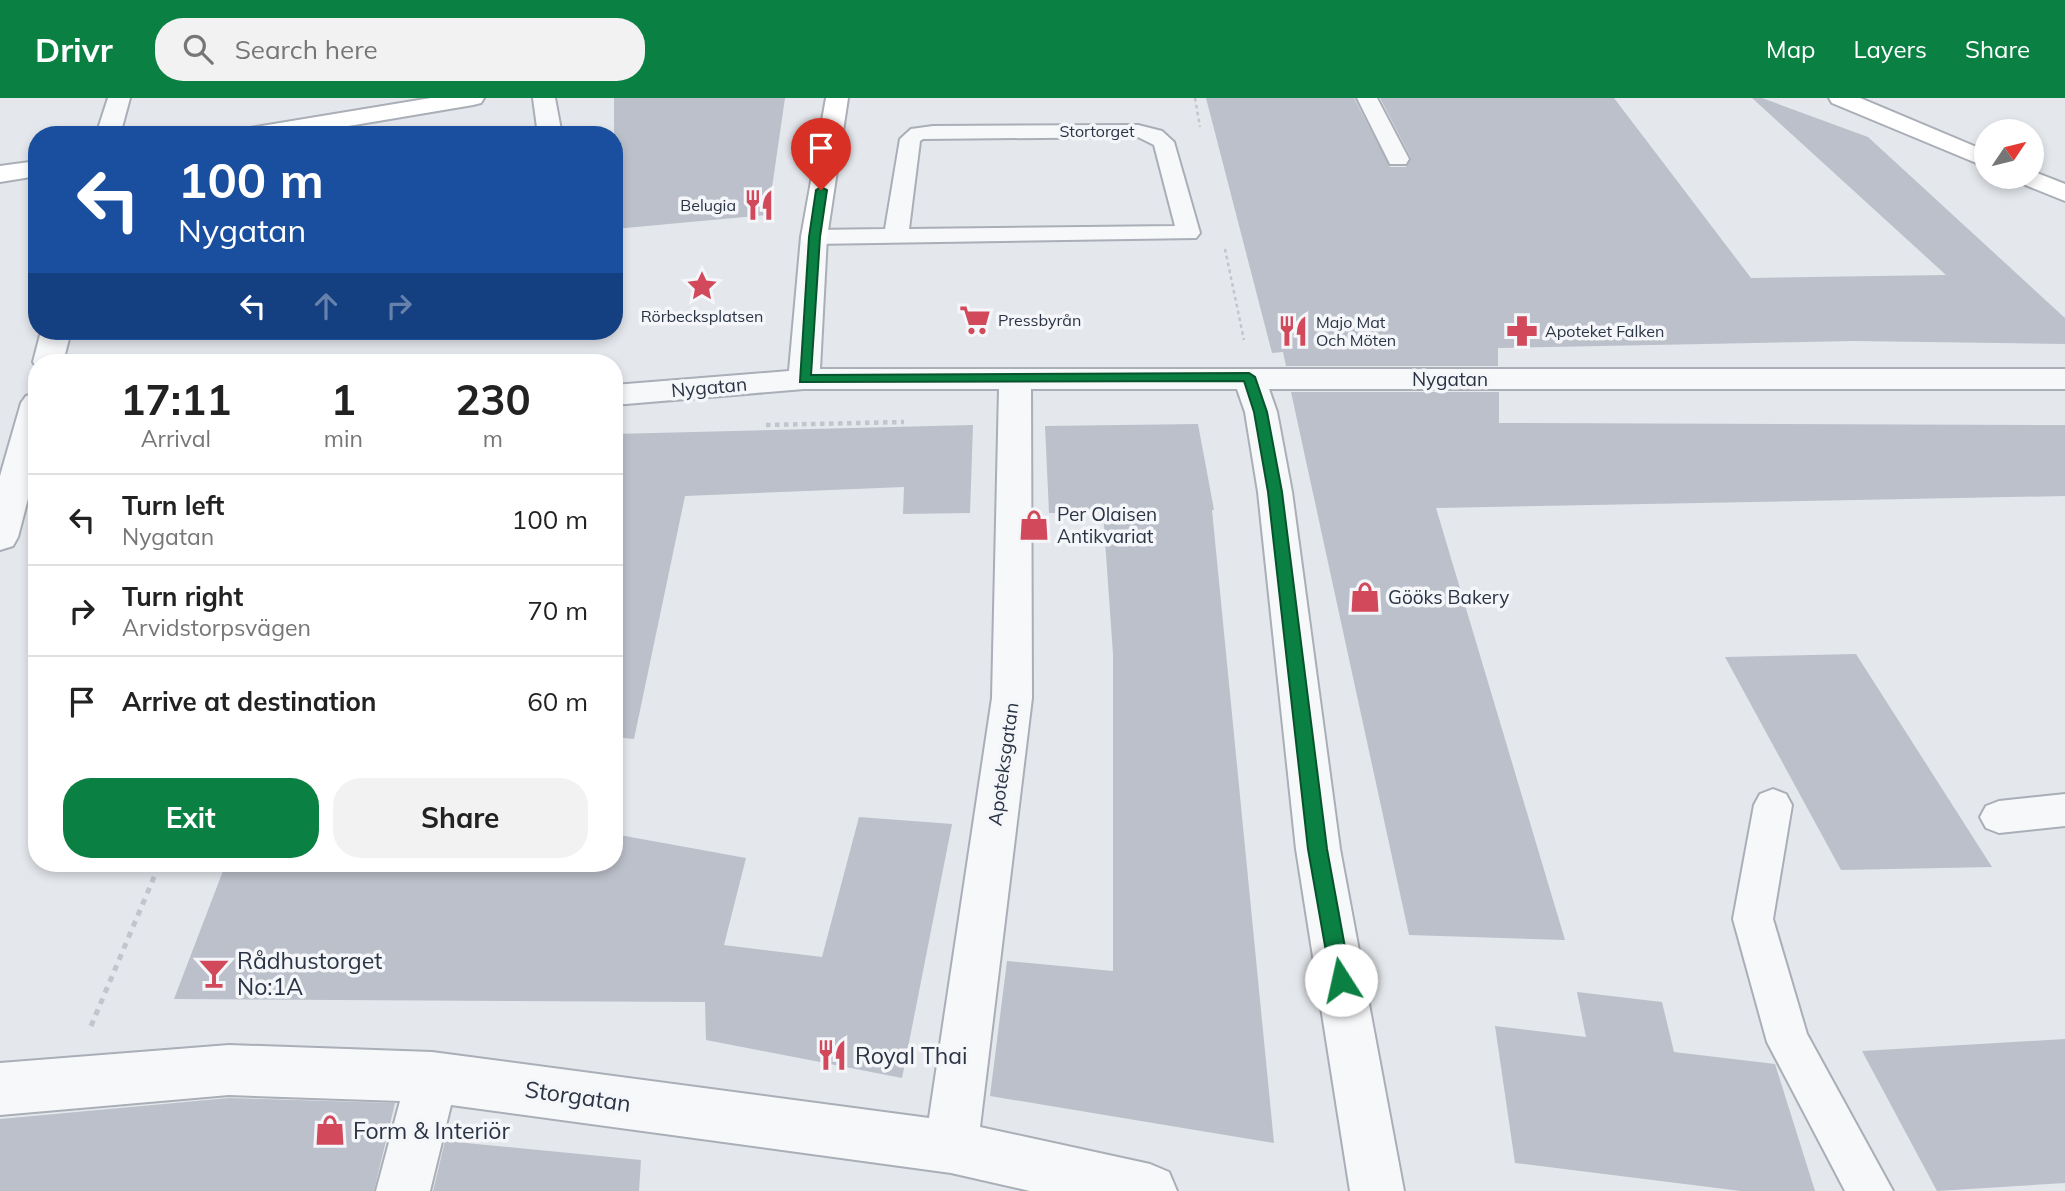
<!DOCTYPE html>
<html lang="en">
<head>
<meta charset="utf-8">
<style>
  :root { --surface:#fff; --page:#f2f2f2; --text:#222; --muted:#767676; --line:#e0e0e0; --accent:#0b8043 }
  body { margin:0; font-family:Mulish,sans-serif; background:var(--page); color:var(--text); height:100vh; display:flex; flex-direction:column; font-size:26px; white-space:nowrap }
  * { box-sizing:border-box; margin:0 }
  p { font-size:23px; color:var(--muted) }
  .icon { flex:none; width:38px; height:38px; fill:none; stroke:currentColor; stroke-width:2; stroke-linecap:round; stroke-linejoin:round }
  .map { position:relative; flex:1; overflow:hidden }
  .details { position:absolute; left:28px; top:256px; width:595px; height:518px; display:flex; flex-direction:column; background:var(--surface); border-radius:28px; box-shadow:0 4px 10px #0003 }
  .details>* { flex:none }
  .guide { position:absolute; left:28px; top:28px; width:595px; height:214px; border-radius:28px; box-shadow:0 4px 10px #0003; background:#1a4fa0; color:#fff; overflow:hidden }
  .needle { width:46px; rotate:55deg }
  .controls { position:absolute; left:1974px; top:21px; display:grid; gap:14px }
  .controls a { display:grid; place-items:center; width:70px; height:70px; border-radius:50%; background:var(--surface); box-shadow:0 4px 10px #0003; font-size:35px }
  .pin { position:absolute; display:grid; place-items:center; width:60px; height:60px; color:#fff; margin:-72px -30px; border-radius:50% 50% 50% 0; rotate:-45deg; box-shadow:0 0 7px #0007 }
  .pin .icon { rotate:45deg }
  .me { position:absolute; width:77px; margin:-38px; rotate:350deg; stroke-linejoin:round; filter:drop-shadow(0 0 5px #0008) }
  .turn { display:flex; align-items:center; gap:24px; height:147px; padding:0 35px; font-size:32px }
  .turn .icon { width:91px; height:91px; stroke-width:2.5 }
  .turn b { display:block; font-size:49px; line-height:60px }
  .lanes { display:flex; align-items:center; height:66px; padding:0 35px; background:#0003; justify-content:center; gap:35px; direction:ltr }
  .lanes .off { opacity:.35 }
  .eta { display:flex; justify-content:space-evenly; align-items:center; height:119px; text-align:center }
  .eta b { font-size:42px; font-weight:700; line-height:49px }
  .button { display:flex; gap:14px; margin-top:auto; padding:14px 35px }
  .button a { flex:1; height:80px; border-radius:28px; background:var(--accent); color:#fff; font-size:28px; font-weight:700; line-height:80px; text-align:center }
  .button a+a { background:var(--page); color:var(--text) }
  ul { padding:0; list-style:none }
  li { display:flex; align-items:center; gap:21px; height:91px; padding:0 35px; border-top:2px solid var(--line) }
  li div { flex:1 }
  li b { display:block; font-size:26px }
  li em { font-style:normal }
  header { display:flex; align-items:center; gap:42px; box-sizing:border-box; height:98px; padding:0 35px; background:var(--accent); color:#fff }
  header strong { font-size:33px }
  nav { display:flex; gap:38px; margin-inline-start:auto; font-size:24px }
  .search { width:490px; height:63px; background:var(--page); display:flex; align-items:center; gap:18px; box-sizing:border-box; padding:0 24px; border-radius:28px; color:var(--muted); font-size:26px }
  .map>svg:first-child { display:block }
  .building { fill:#bbc0ca }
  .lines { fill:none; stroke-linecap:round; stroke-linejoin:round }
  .lane-casing { stroke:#a9aeb7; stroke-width:4 }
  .street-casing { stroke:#a9aeb7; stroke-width:4 }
  .secondary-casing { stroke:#a9aeb7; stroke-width:4 }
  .path-far2 { stroke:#c2c5cb; stroke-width:2.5; stroke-dasharray:3.5 3.5; stroke-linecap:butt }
  .path-far1 { stroke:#c2c5cb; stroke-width:4.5; stroke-dasharray:4.5 4.5; stroke-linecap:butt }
  .path { stroke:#c2c5cb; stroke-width:5; stroke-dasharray:6 6; stroke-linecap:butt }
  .lane { fill:#f7f8fa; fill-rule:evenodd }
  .street { fill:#f7f8fa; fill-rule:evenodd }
  .secondary { fill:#fff; fill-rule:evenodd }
  .route { fill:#0b8043; stroke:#07532c; stroke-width:2 }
  .labels { text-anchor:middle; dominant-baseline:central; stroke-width:7; stroke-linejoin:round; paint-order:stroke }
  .far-street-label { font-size:16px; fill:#2b3445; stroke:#f4f6f9 }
  .far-poi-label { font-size:16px; fill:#2b3445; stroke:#f4f6f9; text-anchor:start }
  .street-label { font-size:19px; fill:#2b3445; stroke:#f4f6f9 }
  .poi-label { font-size:19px; fill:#2b3445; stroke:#f4f6f9; text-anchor:start }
  .near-poi-label { font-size:23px; fill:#2b3445; stroke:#f4f6f9; text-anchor:start }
  .near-street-label { font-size:23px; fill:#2b3445; stroke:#f4f6f9 }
</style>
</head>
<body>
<header>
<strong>Drivr</strong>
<div class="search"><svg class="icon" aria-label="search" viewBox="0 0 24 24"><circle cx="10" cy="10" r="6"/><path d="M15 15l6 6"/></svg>Search here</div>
<nav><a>Map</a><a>Layers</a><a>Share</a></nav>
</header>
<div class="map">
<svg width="2065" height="1093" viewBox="0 0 2065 1093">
  <rect width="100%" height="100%" fill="#e4e7ec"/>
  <path class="building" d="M614 0H785L768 117 614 131Z
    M1206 0H1354L1390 69H1406L1411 60 1380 0H1614L1751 180 1946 177 1752 0H1762L1868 39 2065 220V246L1855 243 1498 250V268H1286L1283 254 1272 255Z
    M1291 294H1499V325L2065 327V398L1436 410 1565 842 1409 837Z
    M1198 326 1214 412H1212L1274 1045 990 998 1007 863 1113 873V556L1103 414 1049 415 1045 328Z
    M973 327 970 415 903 416 904 389 685 398 634 641 614 639V336Z
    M1856 556 1992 769 1841 772 1725 559Z
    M859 719 952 726 902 980 706 942 705 904 174 901 226 765H614V736L746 760 724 847 822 859Z
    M1577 894 1662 904 1674 954 1775 966 1815 1093H1741L1515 1065 1495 928 1586 939Z
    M2065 941V1085L1937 1093 1862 953Z
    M229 1000 395 1005 374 1093H0V1021Z
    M445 1043 641 1062 639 1093H433Z"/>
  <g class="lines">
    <defs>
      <path id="lane" d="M1357 0H1377L1409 61 1406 66H1390Z
        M1138 27 1162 33 1174 44 1200 135 1196 140 814 146 806 144 802 139 806 134 814 132 885 131 900 41 911 31 933 28ZM1138 39 1154 47 1175 128 909 131 920 43 923 41Z
        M1773 691 1786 696 1792 707 1773 821 1807 936 1893 1093H1845L1767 944 1733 821 1754 707 1760 696Z
        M2065 696V728L1999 735 1986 730 1980 719 1986 708 1999 703Z"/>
      <path id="street" d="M108 0H130L120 37H96Z
        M533 0H555L562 37H538Z
        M814 131 824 133 827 139 820 271H2065V291H1269L1277 314 1292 394 1340 751 1404 1093H1350L1296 751 1258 394 1245 314 1237 291H1031L1032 600 980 1029 1150 1066 1169 1074 1177 1093H1030L951 1075 451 1007 430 1093H376L400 1003 229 997 0 1017V965L229 947 432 954 929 1020 992 600 999 291H804L614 307V287L789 273 801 139 804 133Z
        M41 233H71L63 264H37V270L33 264Z
        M37 295V366L18 439 13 448 0 452V378L21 305 26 298Z"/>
      <path id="secondary" d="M431 0H484L481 5 473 7 295 37H238L242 32 250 30Z
        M826 0H848L827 139 824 145 814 147 804 145 801 139Z
        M1829 0H1860L1986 53V69L1832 5Z
        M37 63V78L0 84V68Z
        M2032 73 2065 86V103L2018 84 2014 79H2032Z"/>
    </defs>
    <use href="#lane" class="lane-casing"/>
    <use href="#street" class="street-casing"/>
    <use href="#secondary" class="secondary-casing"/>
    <path class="path-far2" d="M1195 0 1200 29
      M1225 151 1244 242"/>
    <path class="path-far1" d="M766 327 904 324"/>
    <path class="path" d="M91 928 160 765"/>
    <use href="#lane" class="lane"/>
    <use href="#street" class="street"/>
    <use href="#secondary" class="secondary"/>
  </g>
  <path class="route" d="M821 89 827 92 820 139 811 277 1249 275 1255 279 1267 314 1282 394 1327 751 1351 882 1348 889 1341 892 1334 889 1331 882 1308 751 1268 394 1254 314 1244 283 800 284 809 139 816 92Z"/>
  <defs>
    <symbol id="restaurant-bare" viewBox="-9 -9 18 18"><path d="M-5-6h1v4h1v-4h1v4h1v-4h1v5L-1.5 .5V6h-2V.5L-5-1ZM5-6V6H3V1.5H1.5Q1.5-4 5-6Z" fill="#d1495b" stroke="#f4f6f9" stroke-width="2.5" paint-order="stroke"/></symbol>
    <symbol id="sight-bare" viewBox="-9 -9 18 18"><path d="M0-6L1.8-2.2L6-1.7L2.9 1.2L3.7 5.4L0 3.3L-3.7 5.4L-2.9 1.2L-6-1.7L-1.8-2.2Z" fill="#d1495b" stroke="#f4f6f9" stroke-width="2.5" paint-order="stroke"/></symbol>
    <symbol id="supermarket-bare" viewBox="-9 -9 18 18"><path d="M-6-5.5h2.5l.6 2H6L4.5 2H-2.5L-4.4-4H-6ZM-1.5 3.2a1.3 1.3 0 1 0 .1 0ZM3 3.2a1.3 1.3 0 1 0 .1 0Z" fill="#d1495b" stroke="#f4f6f9" stroke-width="2.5" paint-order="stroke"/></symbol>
    <symbol id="pharmacy-bare" viewBox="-9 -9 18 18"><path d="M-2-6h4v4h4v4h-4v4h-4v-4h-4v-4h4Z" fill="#d1495b" stroke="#f4f6f9" stroke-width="2.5" paint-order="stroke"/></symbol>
    <symbol id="shop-bare" viewBox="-9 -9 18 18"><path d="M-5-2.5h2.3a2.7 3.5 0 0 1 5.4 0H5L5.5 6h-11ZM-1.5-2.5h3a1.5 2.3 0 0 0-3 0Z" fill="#d1495b" stroke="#f4f6f9" stroke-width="2.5" paint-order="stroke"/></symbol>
    <symbol id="bar-bare" viewBox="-9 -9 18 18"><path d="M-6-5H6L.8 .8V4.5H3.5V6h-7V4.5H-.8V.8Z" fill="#d1495b" stroke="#f4f6f9" stroke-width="2.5" paint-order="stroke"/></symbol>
  </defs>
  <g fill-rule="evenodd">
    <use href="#restaurant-bare" x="737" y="85" width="44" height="44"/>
    <use href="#sight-bare" x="680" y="166" width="44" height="44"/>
    <use href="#supermarket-bare" x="953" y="200" width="44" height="44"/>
    <use href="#restaurant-bare" x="1271" y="211" width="44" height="44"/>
    <use href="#pharmacy-bare" x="1500" y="211" width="44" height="44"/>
    <use href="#shop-bare" x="1012" y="405" width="44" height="44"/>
    <use href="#shop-bare" x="1343" y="477" width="44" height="44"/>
    <use href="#bar-bare" x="192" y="853" width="44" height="44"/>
    <use href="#restaurant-bare" x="810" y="935" width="44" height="44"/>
    <use href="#shop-bare" x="308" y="1010" width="44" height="44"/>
  </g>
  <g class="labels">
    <g class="far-street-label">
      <text x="1097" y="33">Stortorget</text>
    </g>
    <g class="far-poi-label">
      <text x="736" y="107" text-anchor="end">Belugia</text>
      <text x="702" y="218" text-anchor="middle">Rörbecksplatsen</text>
      <text x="998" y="222">Pressbyrån</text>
      <text x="1316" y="224">Majo Mat<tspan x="1316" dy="18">Och Möten</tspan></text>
      <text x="1545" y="233">Apoteket Falken</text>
    </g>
    <g class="street-label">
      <text x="1450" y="281">Nygatan</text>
      <text transform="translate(709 289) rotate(-5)">Nygatan</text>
      <text transform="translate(1003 666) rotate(-82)">Apoteksgatan</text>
    </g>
    <g class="poi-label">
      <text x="1057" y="416">Per Olaisen<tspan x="1057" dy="22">Antikvariat</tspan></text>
      <text x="1388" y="499">Gööks Bakery</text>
    </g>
    <g class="near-poi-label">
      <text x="237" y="862">Rådhustorget<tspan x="237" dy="26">No:1A</tspan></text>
      <text x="855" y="957">Royal Thai</text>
      <text x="353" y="1032">Form &amp; Interiör</text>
    </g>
    <g class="near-street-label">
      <text transform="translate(578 998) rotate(8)">Storgatan</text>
    </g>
  </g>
</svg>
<div class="controls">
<a><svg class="needle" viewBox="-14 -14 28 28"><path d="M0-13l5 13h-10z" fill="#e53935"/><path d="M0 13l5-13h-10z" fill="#767676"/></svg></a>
</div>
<div class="pin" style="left:821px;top:92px;background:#d93025"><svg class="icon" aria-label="arrive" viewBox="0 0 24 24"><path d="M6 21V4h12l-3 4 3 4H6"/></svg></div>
<svg class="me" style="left:1341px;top:882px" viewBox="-20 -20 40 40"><circle r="19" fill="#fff"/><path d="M0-13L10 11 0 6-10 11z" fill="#0b8043"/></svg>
<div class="guide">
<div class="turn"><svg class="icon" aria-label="left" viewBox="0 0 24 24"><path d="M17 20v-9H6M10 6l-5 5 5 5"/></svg><div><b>100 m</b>Nygatan</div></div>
<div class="lanes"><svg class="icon" aria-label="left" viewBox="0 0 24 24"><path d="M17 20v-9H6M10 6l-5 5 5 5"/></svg><svg class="icon off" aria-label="ahead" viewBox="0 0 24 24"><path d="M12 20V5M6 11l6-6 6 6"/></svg><svg class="icon off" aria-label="right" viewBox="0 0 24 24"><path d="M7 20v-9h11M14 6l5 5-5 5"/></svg></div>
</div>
<section class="details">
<div class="eta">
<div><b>17:11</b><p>Arrival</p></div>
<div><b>1</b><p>min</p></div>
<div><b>230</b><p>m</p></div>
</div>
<ul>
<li><svg class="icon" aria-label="left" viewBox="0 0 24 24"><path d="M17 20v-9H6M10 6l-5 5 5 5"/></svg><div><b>Turn left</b><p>Nygatan</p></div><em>100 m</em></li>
<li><svg class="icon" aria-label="right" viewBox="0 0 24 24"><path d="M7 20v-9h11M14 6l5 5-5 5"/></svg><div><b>Turn right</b><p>Arvidstorpsvägen</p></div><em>70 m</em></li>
<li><svg class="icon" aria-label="arrive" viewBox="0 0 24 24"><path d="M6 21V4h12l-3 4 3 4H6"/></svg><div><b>Arrive at destination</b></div><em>60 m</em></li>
</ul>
<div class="button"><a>Exit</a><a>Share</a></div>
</section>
</div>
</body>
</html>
